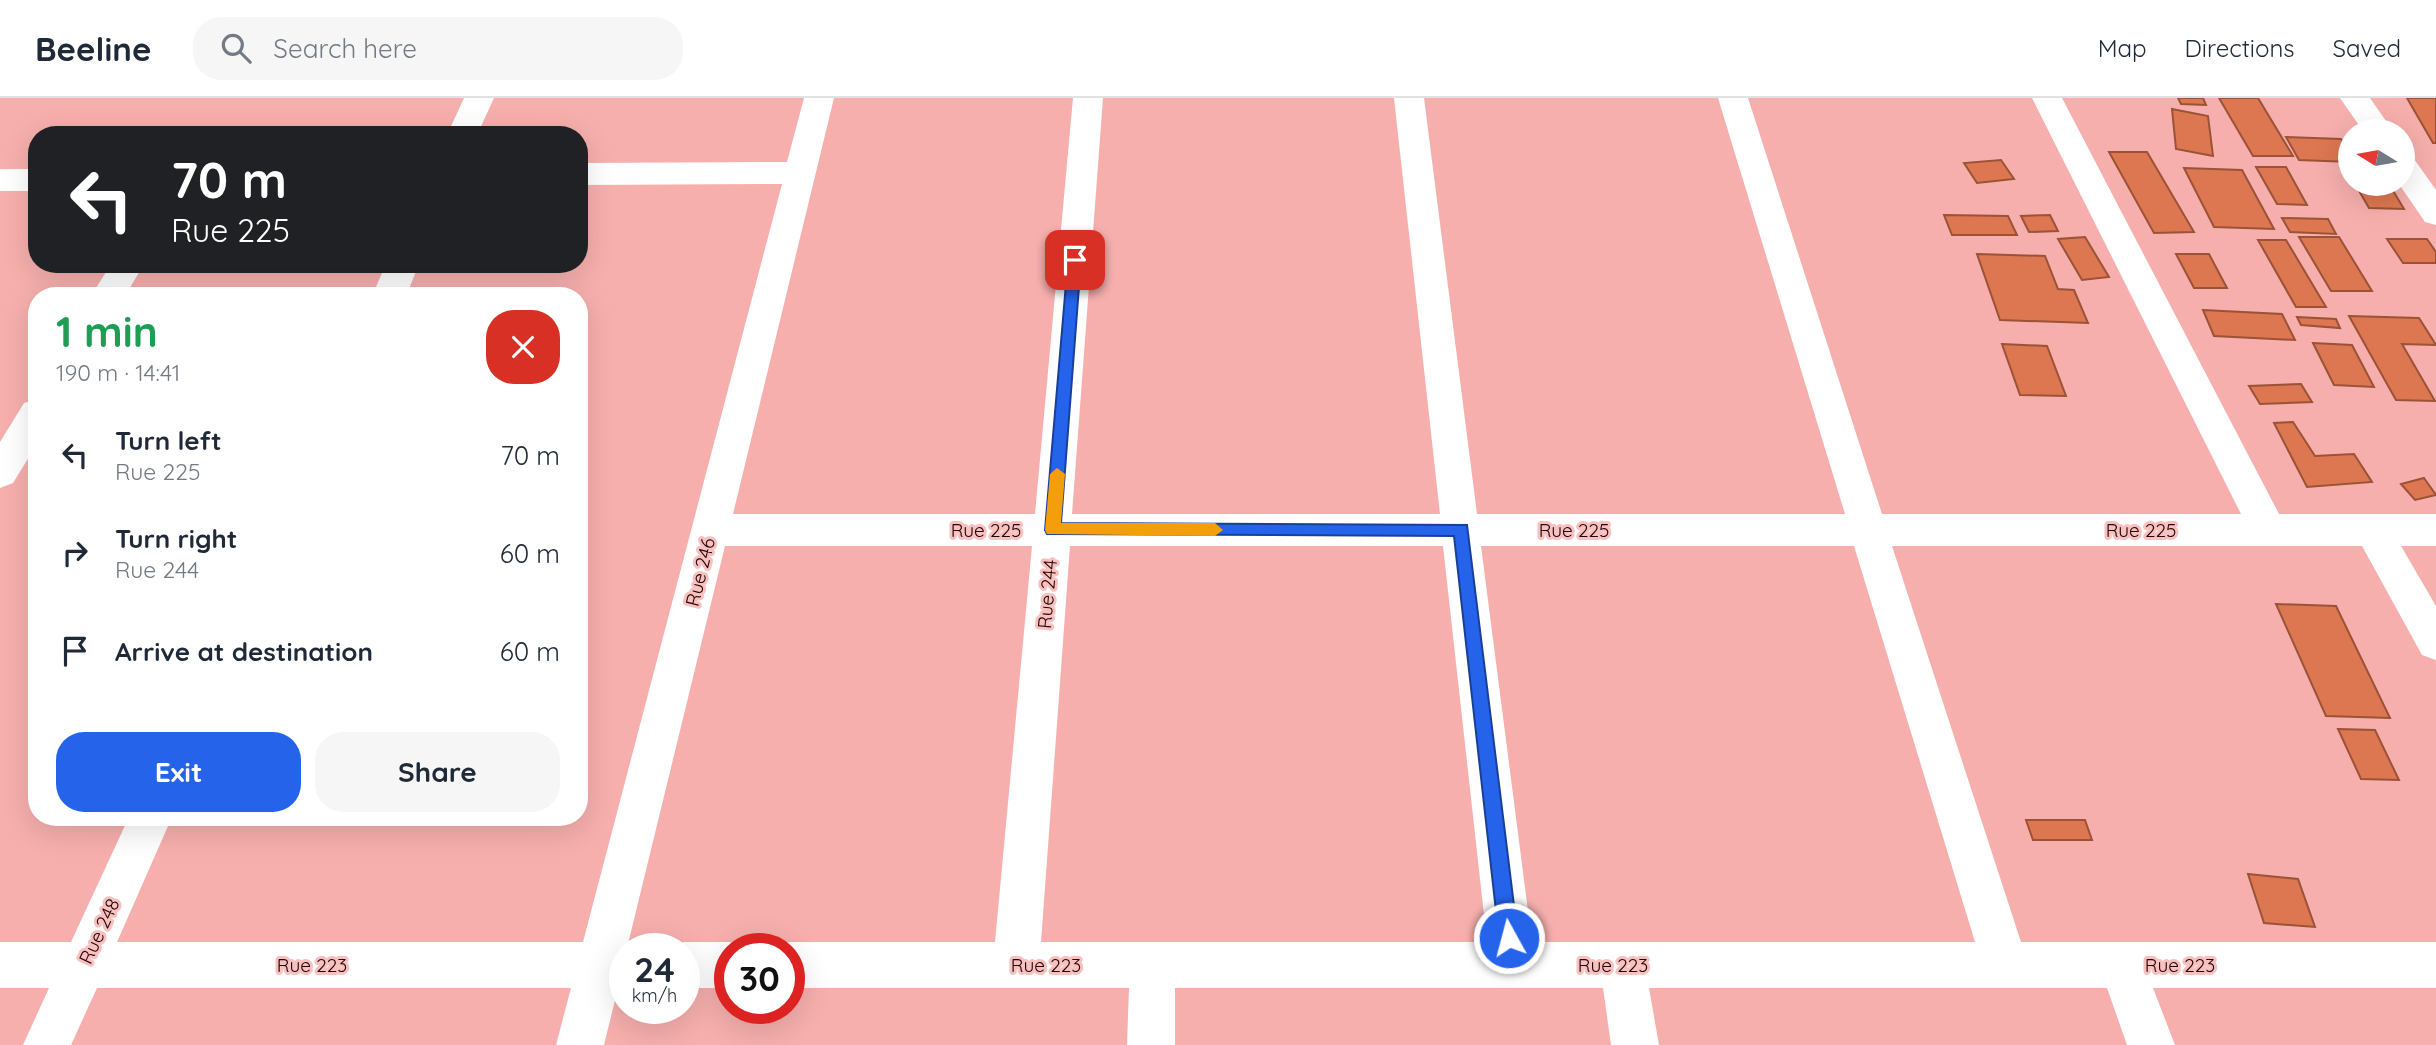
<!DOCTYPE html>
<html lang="en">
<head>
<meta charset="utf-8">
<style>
  :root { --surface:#fff; --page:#f6f6f7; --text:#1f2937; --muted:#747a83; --line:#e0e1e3; --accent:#2563eb }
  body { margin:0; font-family:Quicksand,sans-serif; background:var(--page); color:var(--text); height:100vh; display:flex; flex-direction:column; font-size:26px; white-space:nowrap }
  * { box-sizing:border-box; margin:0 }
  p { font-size:23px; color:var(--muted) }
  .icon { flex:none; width:38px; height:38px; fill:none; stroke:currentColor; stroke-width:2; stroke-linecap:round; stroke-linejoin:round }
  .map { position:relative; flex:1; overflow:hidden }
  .details { position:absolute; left:28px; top:189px; width:560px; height:539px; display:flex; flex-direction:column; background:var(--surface); border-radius:28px; box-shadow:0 7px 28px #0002 }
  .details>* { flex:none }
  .hud { position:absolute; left:28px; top:28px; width:560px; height:147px; border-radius:28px; box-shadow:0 7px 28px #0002; background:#202124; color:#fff; overflow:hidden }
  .needle { width:46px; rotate:281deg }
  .fabs { position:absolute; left:2338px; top:21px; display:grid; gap:14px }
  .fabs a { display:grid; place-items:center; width:77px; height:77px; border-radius:50%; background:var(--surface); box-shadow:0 7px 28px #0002; font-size:35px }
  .speed { position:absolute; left:609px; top:835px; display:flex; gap:14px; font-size:35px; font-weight:700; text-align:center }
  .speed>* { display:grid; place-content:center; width:91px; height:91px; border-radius:50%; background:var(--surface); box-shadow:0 7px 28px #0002; line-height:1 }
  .speed small { font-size:18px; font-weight:400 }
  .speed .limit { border:10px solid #d22; background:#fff; color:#111 }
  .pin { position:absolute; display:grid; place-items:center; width:60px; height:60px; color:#fff; margin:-30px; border-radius:14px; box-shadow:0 4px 10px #0006 }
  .me { position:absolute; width:77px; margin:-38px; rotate:353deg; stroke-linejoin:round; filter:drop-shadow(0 0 5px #0008) }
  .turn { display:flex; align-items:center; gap:24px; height:147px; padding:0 28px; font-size:32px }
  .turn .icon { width:91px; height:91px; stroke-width:2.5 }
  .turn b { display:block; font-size:49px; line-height:60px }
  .round { display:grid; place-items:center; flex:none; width:74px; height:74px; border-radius:28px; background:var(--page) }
  .summary { display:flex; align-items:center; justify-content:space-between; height:119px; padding:0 28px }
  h1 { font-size:42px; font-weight:800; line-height:52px; color:#1e9e55 }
  .cta { display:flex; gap:14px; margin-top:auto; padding:14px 28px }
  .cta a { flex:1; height:80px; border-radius:28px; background:var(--accent); color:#fff; font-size:28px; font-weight:800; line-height:80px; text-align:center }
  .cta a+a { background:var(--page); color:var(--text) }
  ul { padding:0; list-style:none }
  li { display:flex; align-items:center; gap:21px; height:98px; padding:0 28px }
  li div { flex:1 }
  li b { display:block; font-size:26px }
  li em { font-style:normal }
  header { display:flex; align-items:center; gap:42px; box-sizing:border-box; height:98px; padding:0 35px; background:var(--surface); border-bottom:2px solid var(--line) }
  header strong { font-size:33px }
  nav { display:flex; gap:38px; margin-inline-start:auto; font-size:24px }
  .search { width:490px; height:63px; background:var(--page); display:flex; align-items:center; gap:18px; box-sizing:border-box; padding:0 24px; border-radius:28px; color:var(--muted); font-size:26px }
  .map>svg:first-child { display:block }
  .building { fill:#dc7751; stroke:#9b5236; stroke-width:2 }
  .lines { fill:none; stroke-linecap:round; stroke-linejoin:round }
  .minor { fill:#fff; fill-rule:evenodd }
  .route { fill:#2563eb; stroke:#184099; stroke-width:2 }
  .slow { fill:#f59e0b }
  .labels { text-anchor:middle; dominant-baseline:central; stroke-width:6; stroke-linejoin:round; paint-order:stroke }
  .street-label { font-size:19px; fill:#200305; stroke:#f8c1bf }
</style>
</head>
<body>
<header>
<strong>Beeline</strong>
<div class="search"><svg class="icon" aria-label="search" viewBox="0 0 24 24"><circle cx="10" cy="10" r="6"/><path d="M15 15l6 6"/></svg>Search here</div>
<nav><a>Map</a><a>Directions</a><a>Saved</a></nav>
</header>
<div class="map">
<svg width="2436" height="947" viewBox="0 0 2436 947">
  <rect width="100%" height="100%" fill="#f6afad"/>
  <path class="building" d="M2178 0H2203L2206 7 2181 6Z
    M2219 0H2258L2293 58H2253Z
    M2407 0H2436V45H2433Z
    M2172 11 2208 18 2213 58 2176 51Z
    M2286 39 2341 41 2350 55V64L2299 62Z
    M2109 54H2147L2194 134 2154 135Z
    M2001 62 2014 81 1977 85 1964 65Z
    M2256 69H2286L2307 107 2277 106Z
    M2184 70 2242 72 2274 131 2214 129Z
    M2355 86H2389L2404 111 2369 110Z
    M1944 117 2008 118 2017 137H1952Z
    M2050 117 2058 133 2029 134 2021 118Z
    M2282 120 2328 121 2336 136 2290 134Z
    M2085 139 2109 179 2082 182 2058 141Z
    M2299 139H2339L2372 193H2331Z
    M2387 141H2427L2436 154V165H2403Z
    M2258 142H2286L2326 209H2296Z
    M1977 156 2045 158 2058 191 2074 192 2088 225 2000 222Z
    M2176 156H2209L2227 190H2194Z
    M2203 212 2282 216 2295 242 2214 238Z
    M2349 218 2419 220 2436 247 2402 246 2435 303 2396 302Z
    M2297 219 2336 221 2340 230 2301 227Z
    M2313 245 2352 247 2374 289 2334 287Z
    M2002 246 2047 248 2066 298 2020 297Z
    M2301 286 2312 304 2260 306 2249 288Z
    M2293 324 2315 358 2354 356 2372 384 2307 389 2274 325Z
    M2424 380 2436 397 2415 402 2401 386Z
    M2276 506 2336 508 2390 620 2326 618Z
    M2338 631 2375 632 2399 682 2361 681Z
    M2026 722H2085L2092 742H2033Z
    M2248 776 2298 781 2315 829 2264 825Z"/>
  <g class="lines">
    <path class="minor" d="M464 0H494L477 37H447Z
      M804 0H834L733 416H1035L1073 0H1103L1072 416H1440L1394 0H1424L1477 416H1845L1718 0H1748L1882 416H2241L2032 0H2062L2279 416H2436V448H2401L2436 508V562L2422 557 2362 448H1892L2021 844H2436V890H2153L2175 947H2127L2107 890H1649L1659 947H1611L1603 890H1175V947H1127L1129 890H789V850H774L789 844H995L1032 448H725L628 846 640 850H625V890H618L604 947H556L571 890H97L71 947H23L49 890H0V844H71L129 719H172L117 844H583L782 86 579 87V65L787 64ZM1070 448H1443L1487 844H1041ZM1481 448H1854L1975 844H1532Z
      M2340 0H2370L2393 33H2363Z
      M2403 58 2414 61 2436 92V127L2425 124 2399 86H2403Z
      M0 71H37V93H0Z
      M111 166H144L125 198H91Z
      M386 166H419L406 198H372Z
      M37 301V346L13 385 0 390V344L24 305Z
      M684 844H730L745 850H730V890H684V850H669Z"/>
  </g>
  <path class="route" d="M1075 157 1081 162 1061 425 1467 427 1518 840 1515 846 1509 849 1502 846 1499 840 1454 438 1047 436 1045 432 1068 162Z"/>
  <path class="slow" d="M1057 370 1065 376 1061 425H1215L1223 432 1215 438 1047 436 1045 432 1050 376Z"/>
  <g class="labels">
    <g class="street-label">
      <text x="986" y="432">Rue 225</text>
      <text x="1574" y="432">Rue 225</text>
      <text x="2141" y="432">Rue 225</text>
      <text transform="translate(700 474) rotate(-76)">Rue 246</text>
      <text transform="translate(1047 496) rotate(-85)">Rue 244</text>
      <text transform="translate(99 833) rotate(-65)">Rue 248</text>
      <text x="312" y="867">Rue 223</text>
      <text x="1046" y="867">Rue 223</text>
      <text x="1613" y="867">Rue 223</text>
      <text x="2180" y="867">Rue 223</text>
    </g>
  </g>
</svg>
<div class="fabs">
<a><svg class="needle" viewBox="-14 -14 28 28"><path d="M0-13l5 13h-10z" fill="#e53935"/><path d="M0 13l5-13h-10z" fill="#747a83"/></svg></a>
</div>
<div class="speed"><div>24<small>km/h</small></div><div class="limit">30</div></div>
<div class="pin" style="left:1075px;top:162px;background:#d93025"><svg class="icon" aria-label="arrive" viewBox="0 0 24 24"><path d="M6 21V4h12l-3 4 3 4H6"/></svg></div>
<svg class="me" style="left:1509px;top:840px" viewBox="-20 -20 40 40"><circle r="17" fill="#2563eb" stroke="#fff" stroke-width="3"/><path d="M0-11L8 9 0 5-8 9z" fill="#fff"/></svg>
<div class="hud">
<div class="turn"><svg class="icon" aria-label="left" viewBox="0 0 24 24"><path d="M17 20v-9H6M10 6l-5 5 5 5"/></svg><div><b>70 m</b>Rue 225</div></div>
</div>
<section class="details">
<div class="summary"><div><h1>1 min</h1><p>190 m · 14:41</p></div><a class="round" style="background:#d93025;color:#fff"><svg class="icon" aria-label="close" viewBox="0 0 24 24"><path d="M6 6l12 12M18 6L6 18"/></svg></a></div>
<ul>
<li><svg class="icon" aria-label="left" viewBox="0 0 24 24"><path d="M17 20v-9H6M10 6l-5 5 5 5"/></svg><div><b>Turn left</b><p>Rue 225</p></div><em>70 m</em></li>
<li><svg class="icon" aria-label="right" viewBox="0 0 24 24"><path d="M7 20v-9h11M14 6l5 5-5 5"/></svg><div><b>Turn right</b><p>Rue 244</p></div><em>60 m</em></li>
<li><svg class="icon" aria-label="arrive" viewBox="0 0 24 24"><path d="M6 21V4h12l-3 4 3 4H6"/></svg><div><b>Arrive at destination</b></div><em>60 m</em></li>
</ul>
<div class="cta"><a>Exit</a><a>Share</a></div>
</section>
</div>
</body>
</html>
